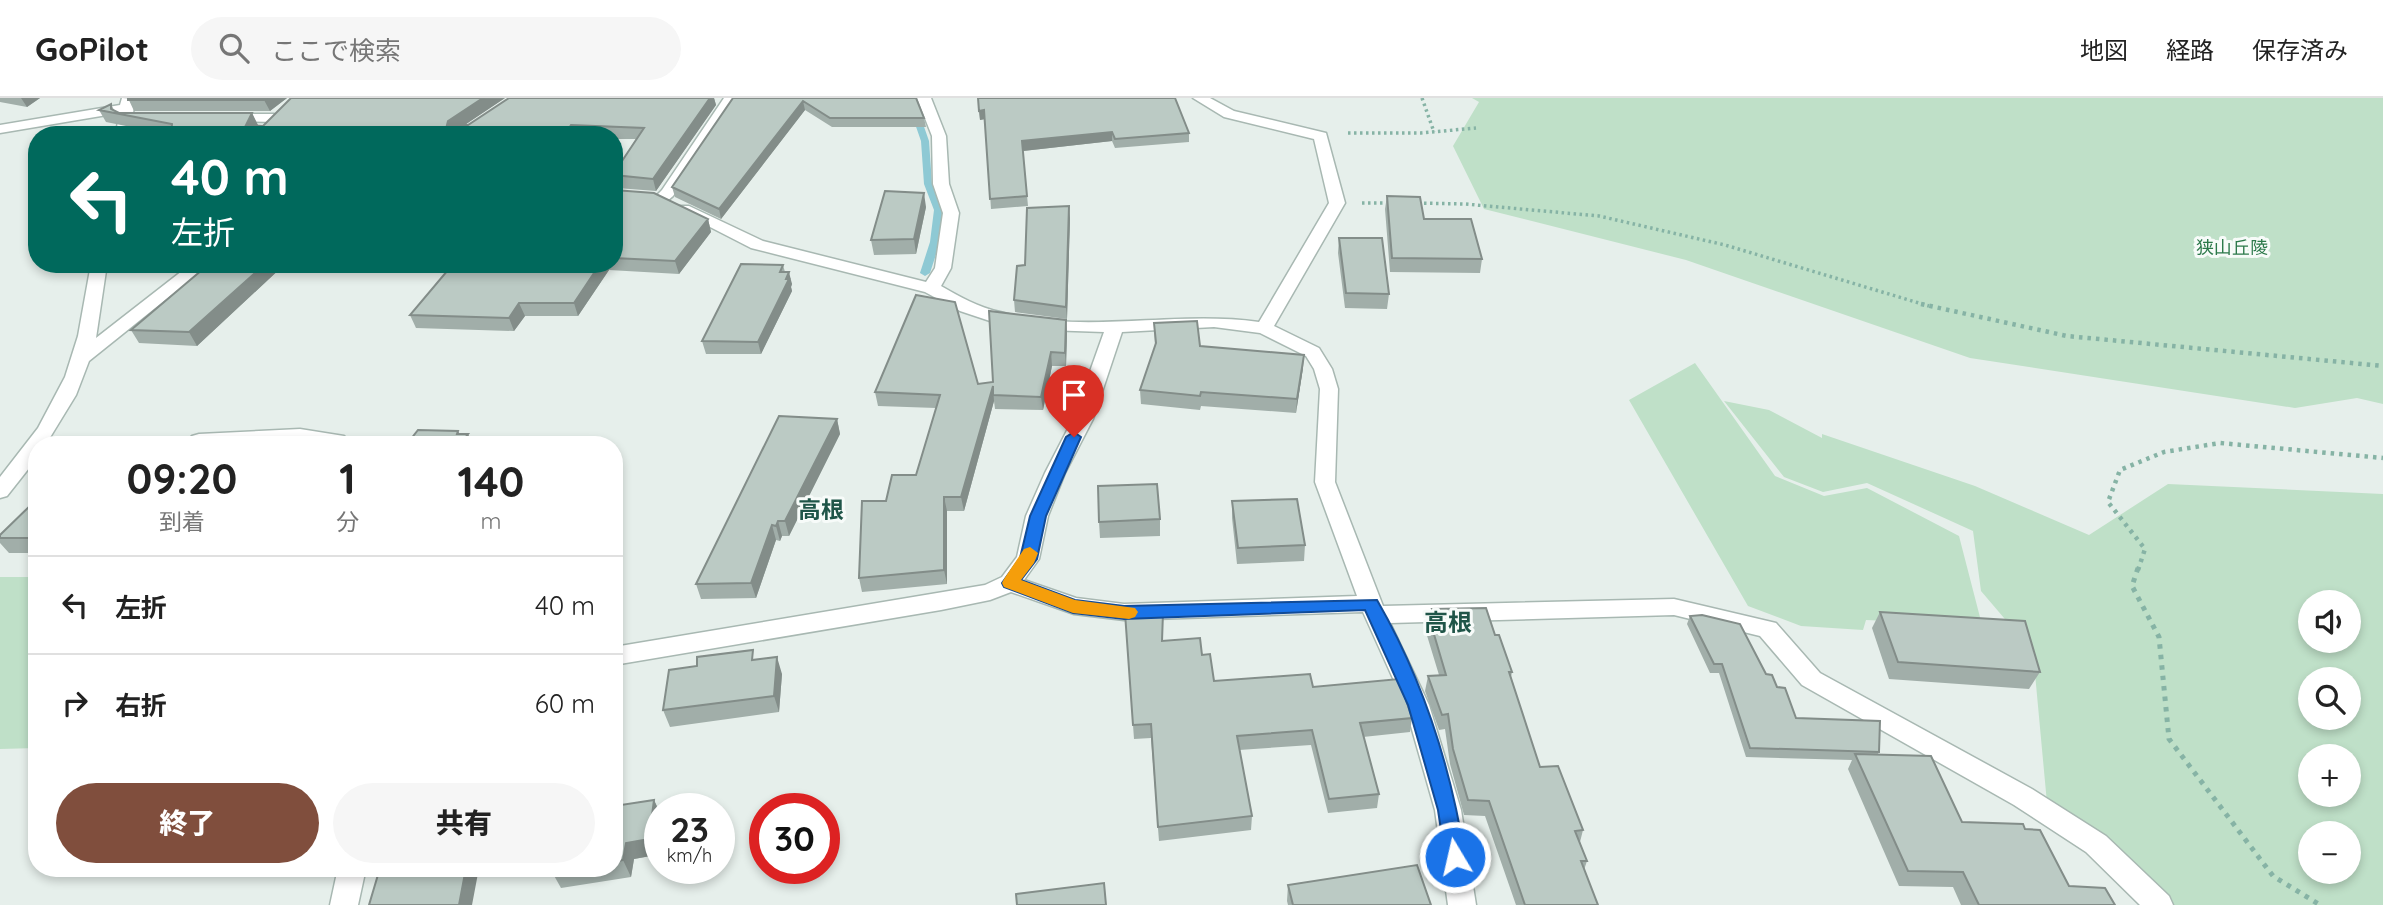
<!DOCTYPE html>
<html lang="ja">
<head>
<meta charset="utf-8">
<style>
  :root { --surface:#fff; --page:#f6f6f6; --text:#222; --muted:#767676; --line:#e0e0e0; --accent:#804e3d }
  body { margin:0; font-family:Quicksand,"Noto Sans JP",sans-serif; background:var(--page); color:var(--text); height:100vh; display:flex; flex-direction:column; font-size:26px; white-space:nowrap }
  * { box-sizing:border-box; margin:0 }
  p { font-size:23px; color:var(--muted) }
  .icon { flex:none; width:38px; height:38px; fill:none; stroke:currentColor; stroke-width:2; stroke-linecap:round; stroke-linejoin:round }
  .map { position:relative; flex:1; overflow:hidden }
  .details { position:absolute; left:28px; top:338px; width:595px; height:441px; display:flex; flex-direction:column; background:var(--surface); border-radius:28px; box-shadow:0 4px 10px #0003 }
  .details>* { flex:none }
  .guide { position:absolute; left:28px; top:28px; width:595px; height:147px; border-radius:28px; box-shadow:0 4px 10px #0003; background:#00695c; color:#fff; overflow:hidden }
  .buttons { position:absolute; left:2298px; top:492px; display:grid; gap:14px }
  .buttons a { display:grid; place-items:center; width:63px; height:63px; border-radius:50%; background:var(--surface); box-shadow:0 4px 10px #0003; font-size:35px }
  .speed { position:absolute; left:644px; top:695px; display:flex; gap:14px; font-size:35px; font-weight:700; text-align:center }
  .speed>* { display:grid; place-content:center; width:91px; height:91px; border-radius:50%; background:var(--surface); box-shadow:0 4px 10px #0003; line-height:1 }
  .speed small { font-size:18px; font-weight:400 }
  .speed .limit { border:10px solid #d22; background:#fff; color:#111 }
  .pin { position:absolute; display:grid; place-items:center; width:60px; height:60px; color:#fff; margin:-72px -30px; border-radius:50% 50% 50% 0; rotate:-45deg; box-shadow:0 0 7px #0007 }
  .pin .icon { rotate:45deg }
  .me { position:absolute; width:77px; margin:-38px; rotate:351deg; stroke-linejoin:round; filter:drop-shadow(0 0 5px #0008) }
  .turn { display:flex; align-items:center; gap:24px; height:147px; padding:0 28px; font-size:32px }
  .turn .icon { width:91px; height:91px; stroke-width:2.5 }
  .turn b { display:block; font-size:49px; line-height:60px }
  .eta { display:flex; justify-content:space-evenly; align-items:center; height:119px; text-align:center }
  .eta b { font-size:42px; font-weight:800; line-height:49px }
  .button { display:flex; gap:14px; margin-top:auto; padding:14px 28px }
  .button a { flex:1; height:80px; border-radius:42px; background:var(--accent); color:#fff; font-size:28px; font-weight:800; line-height:80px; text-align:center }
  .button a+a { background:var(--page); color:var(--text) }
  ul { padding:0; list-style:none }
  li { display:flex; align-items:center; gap:21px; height:98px; padding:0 28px; border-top:2px solid var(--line) }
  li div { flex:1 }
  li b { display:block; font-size:26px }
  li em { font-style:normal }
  header { display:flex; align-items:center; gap:42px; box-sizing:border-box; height:98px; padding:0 35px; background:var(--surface); border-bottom:2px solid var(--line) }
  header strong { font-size:33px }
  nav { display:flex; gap:38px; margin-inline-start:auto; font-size:24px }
  .search { width:490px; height:63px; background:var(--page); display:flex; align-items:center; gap:18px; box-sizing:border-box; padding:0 24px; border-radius:38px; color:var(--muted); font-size:26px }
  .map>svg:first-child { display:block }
  .green { fill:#bfe0c8; fill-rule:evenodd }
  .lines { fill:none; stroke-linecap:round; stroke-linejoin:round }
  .stream { fill:#8ec9d4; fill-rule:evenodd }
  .minor-casing { stroke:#a8b8b2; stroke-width:3 }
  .path-far2 { stroke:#86b3a5; stroke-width:3.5; stroke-dasharray:2.5 3.5; stroke-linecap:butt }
  .path-far1 { stroke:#86b3a5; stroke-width:4.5; stroke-dasharray:3.5 5; stroke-linecap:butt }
  .path { stroke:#86b3a5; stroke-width:5; stroke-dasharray:4.5 6; stroke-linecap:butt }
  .minor { fill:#fff; fill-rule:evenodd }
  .wall { fill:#a1aea9 }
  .shaded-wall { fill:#838d89 }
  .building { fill:#bbcac4; stroke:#838d89; stroke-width:2 }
  .route { fill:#1a73e8; stroke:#114b97; stroke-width:2 }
  .slow { fill:#f59e0b }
  .labels { text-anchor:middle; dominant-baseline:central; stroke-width:6; stroke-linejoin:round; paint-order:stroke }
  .far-park-label { font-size:18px; fill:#2d7a4b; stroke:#f7fbf9 }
  .neighbourhood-label { font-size:23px; font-weight:bold; fill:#1f5548; stroke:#f7fbf9 }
  .quarter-label { font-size:24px; font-weight:bold; fill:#1f5548; stroke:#f7fbf9 }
</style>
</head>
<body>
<header>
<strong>GoPilot</strong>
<div class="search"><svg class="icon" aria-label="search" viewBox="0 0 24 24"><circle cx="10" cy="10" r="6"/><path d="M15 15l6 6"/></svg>ここで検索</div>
<nav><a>地図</a><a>経路</a><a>保存済み</a></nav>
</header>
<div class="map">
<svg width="2383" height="807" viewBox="0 0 2383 807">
  <rect width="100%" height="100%" fill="#e6efeb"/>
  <path class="green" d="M1472 0H2383V306L2357 300 2295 310 1970 260 1686 162 1484 111 1453 48 1479 4Z
    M1695 265 1775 378 1824 398 1867 390 1959 438 1982 527 1866 522 1863 532 1801 528 1748 508 1629 302Z
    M1724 303 1769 312 1822 340V336L1975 388 2089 437 2168 386 2383 396V807H2146L2048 716 2033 554 1981 493 1973 433 1867 385 1823 394 1784 379ZM2310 504H2348V542H2310ZM2310 581H2348V620H2310ZM2310 658H2348V696H2310ZM2310 735H2348V774H2310Z
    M0 479H37V650L0 651Z"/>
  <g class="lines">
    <path class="stream" d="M906 0H914L929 43 932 86 944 112 940 144 930 175 925 178 920 175 930 144 934 112 924 86 921 43Z"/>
    <defs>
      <path id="minor" d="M122 0 135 1 130 37H116L119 15 0 35V27L120 7Z
        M724 0H738L673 98 666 104H656L653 101 662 92Z
        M917 0H931L946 38 949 86 959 115 951 170 941 188C960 199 978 209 1000 214 1084 237 1174 212 1259 224L1329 105 1314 41 1224 19 1193 0H1210L1234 13 1326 35 1345 105 1274 228 1319 250 1332 271 1338 291 1335 384 1383 508 1674 501 1776 525 1820 575 2032 691 2106 738 2169 798 2173 807H2140L2086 754 2014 707 1802 587 1760 538 1674 517 1390 525 1429 607 1461 712 1476 807H1448L1435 712 1405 607 1363 514 1124 522 1074 516 1011 494 990 502 941 512 614 567V549L985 487 1002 479 1017 459 1026 418 1045 375 1073 321 1104 234 1046 232 993 224 960 213 925 194 751 150 675 111 677 108H689L763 143 926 184 935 170 943 115 933 86 932 38ZM1214 229 1260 235 1306 258 1314 271 1320 291 1315 384 1357 498 1124 506 1076 500 1024 482 1039 461 1048 418 1065 375 1093 321 1122 234Z
        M226 16H274L281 20 274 24 221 23V17Z
        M91 166H107L96 240 191 166H210L89 263 76 297 46 346H37V360L7 398 0 400V379L38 330 65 279 78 238Z
        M300 331 344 338 352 346 300 343 192 346 189 342 192 338 199 336Z
        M338 770H366L358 807H330Z"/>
    </defs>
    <use href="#minor" class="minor-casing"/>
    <path class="path-far2" d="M1422 0 1434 34
      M1348 35H1421L1476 30
      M1362 105H1392
      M1418 105 1465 106 1599 118 1725 147 1929 208"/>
    <path class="path-far1" d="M1921 206 2067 238 2383 268
      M2138 472 2145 451 2108 404 2120 372 2164 354 2220 345 2383 360"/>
    <path class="path" d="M2138 470 2132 488 2159 539 2169 641 2273 778 2320 807"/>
    <use href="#minor" class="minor"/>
  </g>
  <path class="wall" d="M0 0H40L27 9 0 4Z
    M128 0H287L270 13H134Z
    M291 0H505L464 27H468L509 0H714L716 7 656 93 617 90 614 82V75L636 41H614V37H171L106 24 99 12 111 6 114 12 119 15H252L258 28H263Z
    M733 0H916L924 20 926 29H832L805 12 721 121 675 99 672 89Z
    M978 0 1189 35V44L1115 50 1112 43 1023 53 1028 108 991 111 985 21 980 22Z
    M614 92 708 121 711 134 679 176 609 172 578 218H525L514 233 416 230 410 217 451 168 423 166H614Z
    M1387 98 1482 161 1480 175 1390 174 1385 111Z
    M926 109 916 156 874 157 871 142Z
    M1070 120 1067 221 1015 214 1014 202 1025 167Z
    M1339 140 1389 196 1387 211 1345 210 1338 155Z
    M209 166H285L197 248 139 245 131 232Z
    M783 167 785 174 792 186 791 189 792 193 761 256H706L702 243Z
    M1066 222 1067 235 1066 268H1052L1043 312 995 311 994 303 964 413H947V486L862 494 859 480 886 403 916 377 936 310 878 308 875 294 978 286 993 284Z
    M1154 225 1200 248 1303 270 1296 315 1201 308 1200 312 1141 306 1140 292 1155 248Z
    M837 321 840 336 789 438H782L780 443 776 442 756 500 701 501 696 486Z
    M37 401V455H9L0 445V437Z
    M1232 403 1305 447 1304 463 1237 466 1232 420Z
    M1160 421V438L1100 440 1099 424Z
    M1432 511 1495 537 1512 574 1511 579 1540 669 1583 732 1580 744 1587 763 1584 772 1598 807H1516L1485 718 1464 717 1450 666 1445 631 1439 632 1425 593 1428 578 1439 577 1425 531 1428 516H1431Z
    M1880 514 2040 574 2029 591 1889 581 1872 530Z
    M1125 515H1163V543L1202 557 1214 583 1313 589 1412 620 1410 634 1363 639 1379 696 1377 710 1328 715 1311 647 1239 652 1252 718 1251 732 1159 743 1151 640 1134 641Z
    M1690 518 1766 576 1777 589 1796 620 1879 654 1878 656 1962 724 2025 731 2069 788 2115 807H1961L1953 789 1899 788 1848 671 1852 662 1746 659 1719 575H1710L1687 526Z
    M756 561 782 576 779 614 670 629 663 612Z
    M654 702 660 715V729L656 757 634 761 631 779 561 790 552 774 553 770H614V708Z
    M1288 787 1431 807H1288L1287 803Z"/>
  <path class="shaded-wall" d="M21 0H40L27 9Z
    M267 0H287L270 13 264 2Z
    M483 0H505L453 35 447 27 448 23Z
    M710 0H714L716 7 656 93 653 81Z
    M803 3 805 12 721 121 719 111Z
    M984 12 985 21 980 22 979 13Z
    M252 15 258 27 253 37 246 27Z
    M571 27 574 37H565Z
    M1112 34V43L1023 53 1022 43Z
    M924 95 926 109 916 156 914 141Z
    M1069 108 1070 120 1067 221 1066 209Z
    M708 121 711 134 679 176 675 163Z
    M265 166H285L197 248 189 234Z
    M600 166H607L609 172 578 218 574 205Z
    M789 174 792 186 791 189 792 193 761 256 758 244Z
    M519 205 525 218 514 233 509 220Z
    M1066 222 1067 235 1066 268 1065 255Z
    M1051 254 1052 268 1043 312 1041 299Z
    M1304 257 1303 270 1296 315 1297 301Z
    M993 288 994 303 964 413 961 399Z
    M837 321 840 336 789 438 785 423Z
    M458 333 463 343 468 336 473 346H460L457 336Z
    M228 341 231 346H223Z
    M944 399 947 413V486L944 472Z
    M778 423 782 438 780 443 776 428Z
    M772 427 776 442 756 500 751 485Z
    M777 559 782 576 779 614 774 598Z
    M654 702 660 715V729L656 757 634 761 631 779 623 762 626 745Z
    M466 770H479L472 807H459Z"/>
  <path class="building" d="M128 0H267L264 2H128Z
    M291 0H483L448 23 447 27H468L509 0H710L653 81 614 77V75L644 30 571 27 565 37H171L172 26 99 12 111 6V11L119 15H252L246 27 263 28Z
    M733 0H916L924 20H830L803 3 719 111 672 89Z
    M978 0H1175L1189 35 1115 41 1112 34 1022 43 1027 98 990 101 984 12 979 13Z
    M614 92 654 95 708 121 675 163 614 160Z
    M885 93 924 95 914 141 871 142Z
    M1387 98 1420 99 1424 121H1471L1482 161 1392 160Z
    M1069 108 1066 209 1014 202 1017 168 1025 167 1027 110Z
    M1339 140H1382L1389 196 1346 195Z
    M209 166H265L189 234 131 232Z
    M453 166H600L574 205H519L509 220 410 217Z
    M741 166 783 167 780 174H789L786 181H789L758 244 702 243Z
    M916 197 955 204 978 286 993 284 989 213 1066 222 1065 255 1051 254 1041 299 993 297V288L961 399H944V472L859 480 862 403H886L892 377H916L940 297 875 294Z
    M1197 223 1200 248 1304 257 1297 301 1201 294 1200 298 1140 292 1156 245 1154 225Z
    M779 318 837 321 785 423H778L776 428 772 427 751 485 696 486Z
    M418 332 458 333 457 336H468L460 346H407Z
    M228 341 223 346H64L67 344Z
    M1157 386 1160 421 1099 424 1098 388Z
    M37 401V440H0V437Z
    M1297 401 1305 447 1238 450 1232 403Z
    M1486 510 1495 537H1499L1512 574H1509L1540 669 1558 668 1583 732 1575 733 1587 763H1581L1598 807H1525L1489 703 1468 702 1453 651 1448 616 1442 617 1428 578 1446 577 1428 516H1434L1432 511Z
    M1880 514 2025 523 2040 574 1898 564Z
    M1125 515H1163L1162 543 1200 540 1202 557 1210 556 1214 583 1310 576 1313 589 1399 581 1412 620 1360 625 1379 696 1329 701 1312 632 1237 638 1252 718 1158 729 1151 626 1133 627Z
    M1702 517 1740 526 1766 576 1772 577 1777 589 1785 590 1796 620 1880 623 1879 654 1750 650 1722 566H1714L1690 518Z
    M753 552 752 562 777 559 774 598 663 612 669 572 697 568V559Z
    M1855 656 1931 658 1962 724 2023 726 2025 731 2040 732 2069 788 2105 790 2115 807H1979L1963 774 1908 773Z
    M654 702 649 741 626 745 623 762 614 764V708Z
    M1417 767 1431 807H1293L1288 787Z
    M380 770H466L459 807H369Z
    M553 770H575L552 774Z
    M1104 785 1106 807H1017L1016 796Z"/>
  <path class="route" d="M1074 334 1081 339 1046 418 1037 461 1021 482 1075 502 1124 508 1377 502C1422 580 1451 670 1465 759L1462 766 1455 768 1448 766 1445 759 1438 712 1408 607 1365 512 1124 521 1073 515 1004 489 1002 485 1020 460 1030 418 1066 339Z"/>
  <path class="slow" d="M1030 449 1038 455 1034 465 1021 482 1075 502 1135 510 1138 514 1135 519 1129 521 1073 515 1004 489 1002 485 1004 481 1024 451Z"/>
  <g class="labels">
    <g class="far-park-label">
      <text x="2232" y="149">狭山丘陵</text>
    </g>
    <g class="neighbourhood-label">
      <text x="821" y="411">高根</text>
    </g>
    <g class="quarter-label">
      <text x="1448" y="524">高根</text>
    </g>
  </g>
</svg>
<div class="buttons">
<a><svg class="icon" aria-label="sound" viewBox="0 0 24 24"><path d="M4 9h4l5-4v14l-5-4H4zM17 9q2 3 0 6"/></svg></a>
<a><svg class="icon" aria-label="search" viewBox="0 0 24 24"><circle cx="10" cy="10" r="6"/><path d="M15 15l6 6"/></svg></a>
<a>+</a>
<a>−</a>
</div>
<div class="speed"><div>23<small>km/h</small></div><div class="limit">30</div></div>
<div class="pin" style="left:1074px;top:339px;background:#d93025"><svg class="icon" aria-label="arrive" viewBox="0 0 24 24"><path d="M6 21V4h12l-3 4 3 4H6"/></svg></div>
<svg class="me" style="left:1455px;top:759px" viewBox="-20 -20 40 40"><circle r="17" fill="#1a73e8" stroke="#fff" stroke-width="3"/><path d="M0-11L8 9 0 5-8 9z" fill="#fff"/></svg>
<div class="guide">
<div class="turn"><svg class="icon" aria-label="left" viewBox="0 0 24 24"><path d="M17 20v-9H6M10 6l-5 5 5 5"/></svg><div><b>40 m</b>左折</div></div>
</div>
<section class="details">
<div class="eta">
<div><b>09:20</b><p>到着</p></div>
<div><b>1</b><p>分</p></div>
<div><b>140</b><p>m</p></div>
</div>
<ul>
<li><svg class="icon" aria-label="left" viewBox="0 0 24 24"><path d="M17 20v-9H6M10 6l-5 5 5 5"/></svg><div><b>左折</b></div><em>40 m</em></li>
<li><svg class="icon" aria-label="right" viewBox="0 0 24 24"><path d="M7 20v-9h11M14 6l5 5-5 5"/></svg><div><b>右折</b></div><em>60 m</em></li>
</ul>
<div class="button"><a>終了</a><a>共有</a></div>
</section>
</div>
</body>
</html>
